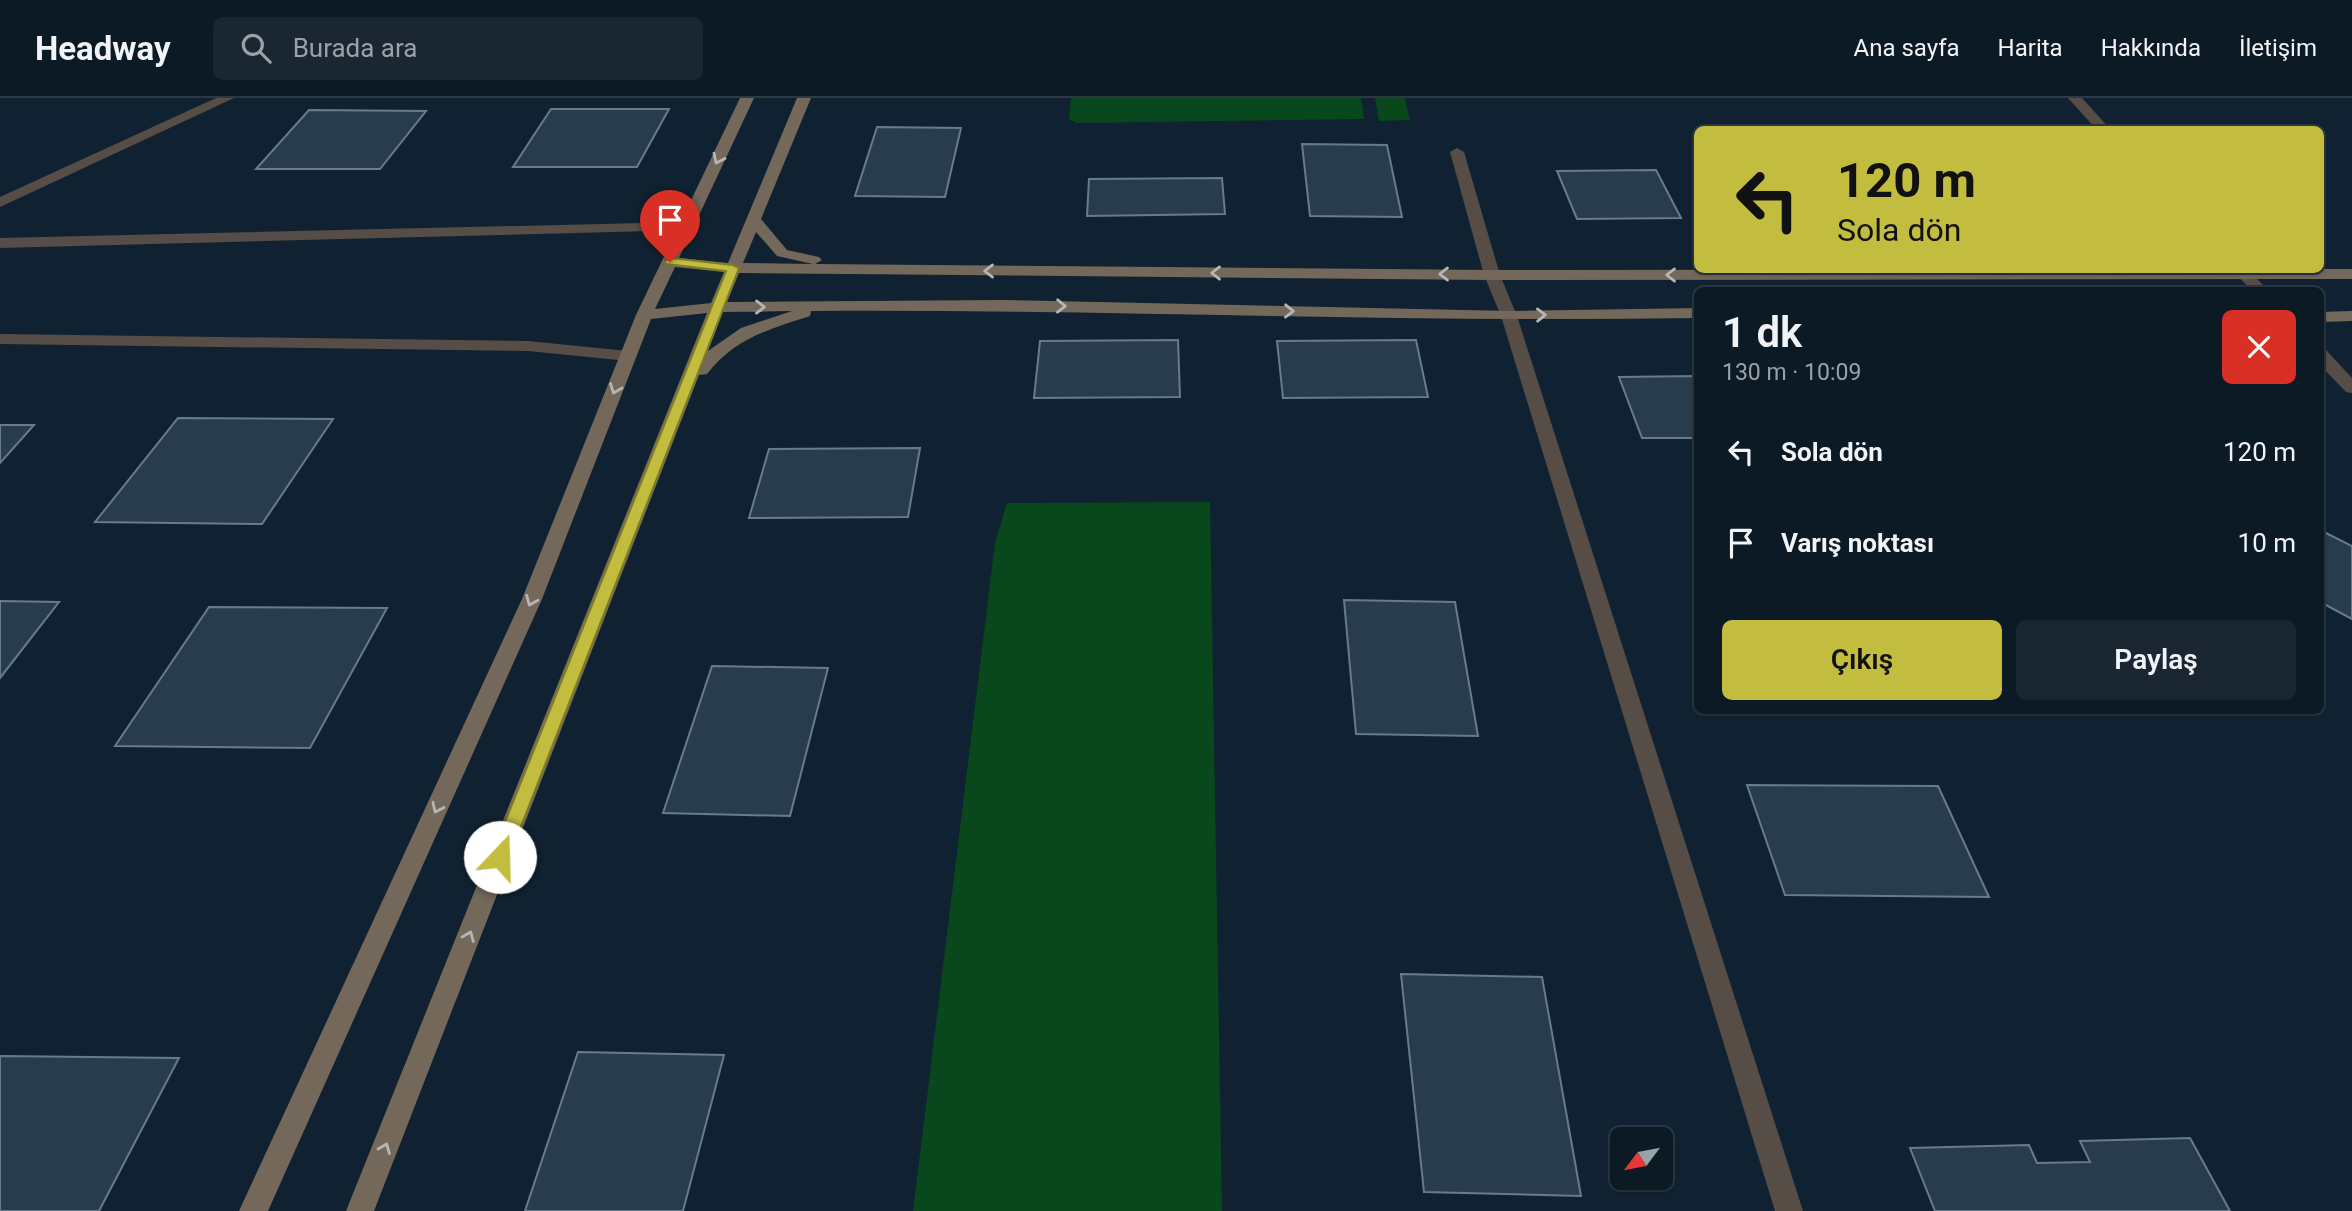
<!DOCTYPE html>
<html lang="tr">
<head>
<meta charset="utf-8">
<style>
  :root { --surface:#0c1a25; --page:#1a2732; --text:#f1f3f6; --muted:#9aa1a7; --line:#2c3842; --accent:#c2bd3f }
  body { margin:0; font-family:Roboto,sans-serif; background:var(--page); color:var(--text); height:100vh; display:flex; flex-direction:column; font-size:26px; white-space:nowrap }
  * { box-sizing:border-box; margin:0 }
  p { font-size:23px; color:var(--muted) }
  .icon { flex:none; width:38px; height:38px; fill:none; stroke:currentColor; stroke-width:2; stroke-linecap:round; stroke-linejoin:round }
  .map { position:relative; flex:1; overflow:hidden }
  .panel { position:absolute; left:1694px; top:189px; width:630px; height:427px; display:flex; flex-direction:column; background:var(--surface); border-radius:10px; box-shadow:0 2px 5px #0004,0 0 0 2px var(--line) }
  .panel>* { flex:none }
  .hud { position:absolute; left:1694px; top:28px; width:630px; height:147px; border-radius:10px; box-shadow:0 2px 5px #0004,0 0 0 2px var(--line); background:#c2bd3f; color:#111; overflow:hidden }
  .needle { width:46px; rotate:238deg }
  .buttons { position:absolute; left:1610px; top:1029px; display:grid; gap:14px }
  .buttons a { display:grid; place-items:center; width:63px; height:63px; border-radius:10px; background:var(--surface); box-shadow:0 2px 5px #0004,0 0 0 2px var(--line); font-size:35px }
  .pin { position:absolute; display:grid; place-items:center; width:60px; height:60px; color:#fff; margin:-72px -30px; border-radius:50% 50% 50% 0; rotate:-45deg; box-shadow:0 0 7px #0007 }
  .pin .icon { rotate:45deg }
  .me { position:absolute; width:77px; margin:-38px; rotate:21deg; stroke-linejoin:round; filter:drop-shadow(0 0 5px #0008) }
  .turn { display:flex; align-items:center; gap:24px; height:147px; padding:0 28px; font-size:32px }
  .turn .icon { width:91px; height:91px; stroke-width:2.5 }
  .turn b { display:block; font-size:49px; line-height:60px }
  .round { display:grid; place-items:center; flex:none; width:74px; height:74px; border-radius:10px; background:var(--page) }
  .summary { display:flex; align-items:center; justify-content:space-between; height:119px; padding:0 28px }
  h1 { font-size:42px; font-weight:600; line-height:52px }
  .button { display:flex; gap:14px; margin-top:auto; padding:14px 28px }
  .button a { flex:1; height:80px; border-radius:10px; background:var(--accent); color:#111; font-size:28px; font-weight:600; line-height:80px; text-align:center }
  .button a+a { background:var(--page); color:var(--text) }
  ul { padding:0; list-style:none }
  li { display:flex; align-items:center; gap:21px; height:91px; padding:0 28px }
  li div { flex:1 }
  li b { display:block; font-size:26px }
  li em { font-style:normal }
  header { display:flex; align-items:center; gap:42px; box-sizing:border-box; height:98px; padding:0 35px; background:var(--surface); border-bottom:2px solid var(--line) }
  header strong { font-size:33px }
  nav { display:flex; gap:38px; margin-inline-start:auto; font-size:24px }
  .search { width:490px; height:63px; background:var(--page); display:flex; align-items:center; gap:18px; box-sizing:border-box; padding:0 24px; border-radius:10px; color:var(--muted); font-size:26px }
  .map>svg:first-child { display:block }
  .green { fill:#09471c }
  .building { fill:#283c4b; stroke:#667b8d; stroke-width:2 }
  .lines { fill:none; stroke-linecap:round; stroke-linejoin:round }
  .minor { fill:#564e46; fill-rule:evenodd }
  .secondary { fill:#74685b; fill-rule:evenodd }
  .oneway { stroke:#b4b7b9 }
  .route { fill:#c2bd3f; stroke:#7e7b29; stroke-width:2 }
</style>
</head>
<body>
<header>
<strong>Headway</strong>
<div class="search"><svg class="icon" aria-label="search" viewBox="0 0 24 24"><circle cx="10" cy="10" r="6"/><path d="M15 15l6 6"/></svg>Burada ara</div>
<nav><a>Ana sayfa</a><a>Harita</a><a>Hakkında</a><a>İletişim</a></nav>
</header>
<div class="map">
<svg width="2352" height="1113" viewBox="0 0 2352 1113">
  <rect width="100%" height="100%" fill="#102231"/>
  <path class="green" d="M1071 0H1361L1364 21 1077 25 1069 21Z
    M1375 0H1405L1410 22 1379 23Z
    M1210 404 1222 1113H913L995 445 1007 405Z"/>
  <path class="building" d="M551 11H669L637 69H513Z
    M309 12 426 13 380 71H256Z
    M877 29 961 30 945 99 855 98Z
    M1302 46 1387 47 1402 119 1310 118Z
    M1656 72 1681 120 1577 121 1557 73Z
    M1222 80 1225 116 1087 118 1089 81Z
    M1178 242 1180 299 1034 300 1040 243Z
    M1416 242 1428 299 1283 300 1277 243Z
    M1698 278V340H1642L1619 279Z
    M178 320 333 321 262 426 95 424Z
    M0 327H34L0 365Z
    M920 350 908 419 749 420 769 351Z
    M2320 432 2352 448V521L2320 504Z
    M1344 502 1455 504 1478 638 1356 636Z
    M0 503 59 504 0 580Z
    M209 509 387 510 310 650 115 648Z
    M712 568 828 570 790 718 663 715Z
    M1747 687 1938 688 1989 799 1785 797Z
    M1401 876 1542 879 1581 1098 1424 1094Z
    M578 954 724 957 683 1113H525Z
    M0 958 179 960 99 1113H0Z
    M2190 1040 2230 1113H1935L1910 1050 2029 1047 2037 1065 2090 1064 2080 1043Z"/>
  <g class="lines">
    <path class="minor" d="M216 0H234L0 109V99Z
      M2068 0H2082L2111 32H2097Z
      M1457 50 1464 54 1500 177 1517 218 1803 1113H1775L1501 218 1484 177 1450 54Z
      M685 124 693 129 690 132 0 150V140Z
      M2232 172H2248L2268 192H2251Z
      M0 236 528 243 628 253 636 258 628 263 528 253 0 246Z
      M2320 251 2326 252 2352 280V295L2346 294 2320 267Z"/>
    <path class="secondary" d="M740 0H754L679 160 728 165 797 0H811L761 121 787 152 819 159 822 162 815 166 1492 172 2352 171V181L1492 182 739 175 727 204 1002 202 1509 213 1698 210V220C1402 225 1107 211 811 213L810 218C769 231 734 241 707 276L699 277 374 1113H346L707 215 651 221 542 501 268 1113H239L522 501 636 217ZM756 134 777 158 813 166 743 165ZM675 169 724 174 711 205 655 211ZM792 213 741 230 708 253 723 214Z
      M2352 213V223L2320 224V214Z"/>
  </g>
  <defs><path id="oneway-chevron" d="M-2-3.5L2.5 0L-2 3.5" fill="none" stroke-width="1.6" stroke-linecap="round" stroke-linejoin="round" transform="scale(1.75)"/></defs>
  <g class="oneway">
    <use href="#oneway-chevron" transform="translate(718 61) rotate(116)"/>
    <use href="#oneway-chevron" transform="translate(989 173) rotate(-180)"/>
    <use href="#oneway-chevron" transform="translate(1216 175) rotate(-180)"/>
    <use href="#oneway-chevron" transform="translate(1444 176) rotate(-180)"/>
    <use href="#oneway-chevron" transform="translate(1671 177) rotate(180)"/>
    <use href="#oneway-chevron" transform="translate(1061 208) rotate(1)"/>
    <use href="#oneway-chevron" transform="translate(760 209)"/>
    <use href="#oneway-chevron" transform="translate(1289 213) rotate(1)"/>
    <use href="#oneway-chevron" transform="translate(1541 217) rotate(-1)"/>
    <use href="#oneway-chevron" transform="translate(615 291) rotate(111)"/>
    <use href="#oneway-chevron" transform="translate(531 503) rotate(113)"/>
    <use href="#oneway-chevron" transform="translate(437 710) rotate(115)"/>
    <use href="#oneway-chevron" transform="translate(469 838) rotate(-68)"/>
    <use href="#oneway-chevron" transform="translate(385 1050) rotate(-68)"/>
  </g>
  <path class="route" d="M670 160 733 167 739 170 509 759 506 764 500 766 494 764 491 759 726 173 666 166 664 164Z"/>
</svg>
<div class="buttons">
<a><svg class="needle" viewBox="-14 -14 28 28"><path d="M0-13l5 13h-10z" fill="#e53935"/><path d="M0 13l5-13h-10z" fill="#9aa1a7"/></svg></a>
</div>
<div class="pin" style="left:670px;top:164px;background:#d93025"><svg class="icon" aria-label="arrive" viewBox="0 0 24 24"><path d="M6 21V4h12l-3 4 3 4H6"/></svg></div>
<svg class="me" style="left:500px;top:759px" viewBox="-20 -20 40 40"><circle r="19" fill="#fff"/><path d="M0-13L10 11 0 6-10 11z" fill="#c2bd3f"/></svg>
<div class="hud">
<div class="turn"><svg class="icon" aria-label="left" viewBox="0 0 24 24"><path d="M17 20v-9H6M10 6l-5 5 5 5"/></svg><div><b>120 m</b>Sola dön</div></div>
</div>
<section class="panel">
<div class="summary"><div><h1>1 dk</h1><p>130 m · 10:09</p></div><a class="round" style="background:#d93025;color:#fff"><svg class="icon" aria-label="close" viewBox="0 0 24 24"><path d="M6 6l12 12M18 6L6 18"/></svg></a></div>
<ul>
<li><svg class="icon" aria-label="left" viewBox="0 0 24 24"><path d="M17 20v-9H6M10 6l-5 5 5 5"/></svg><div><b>Sola dön</b></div><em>120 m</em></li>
<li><svg class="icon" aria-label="arrive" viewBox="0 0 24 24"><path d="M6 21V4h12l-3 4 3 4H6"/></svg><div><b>Varış noktası</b></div><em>10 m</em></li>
</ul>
<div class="button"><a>Çıkış</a><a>Paylaş</a></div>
</section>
</div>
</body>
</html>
